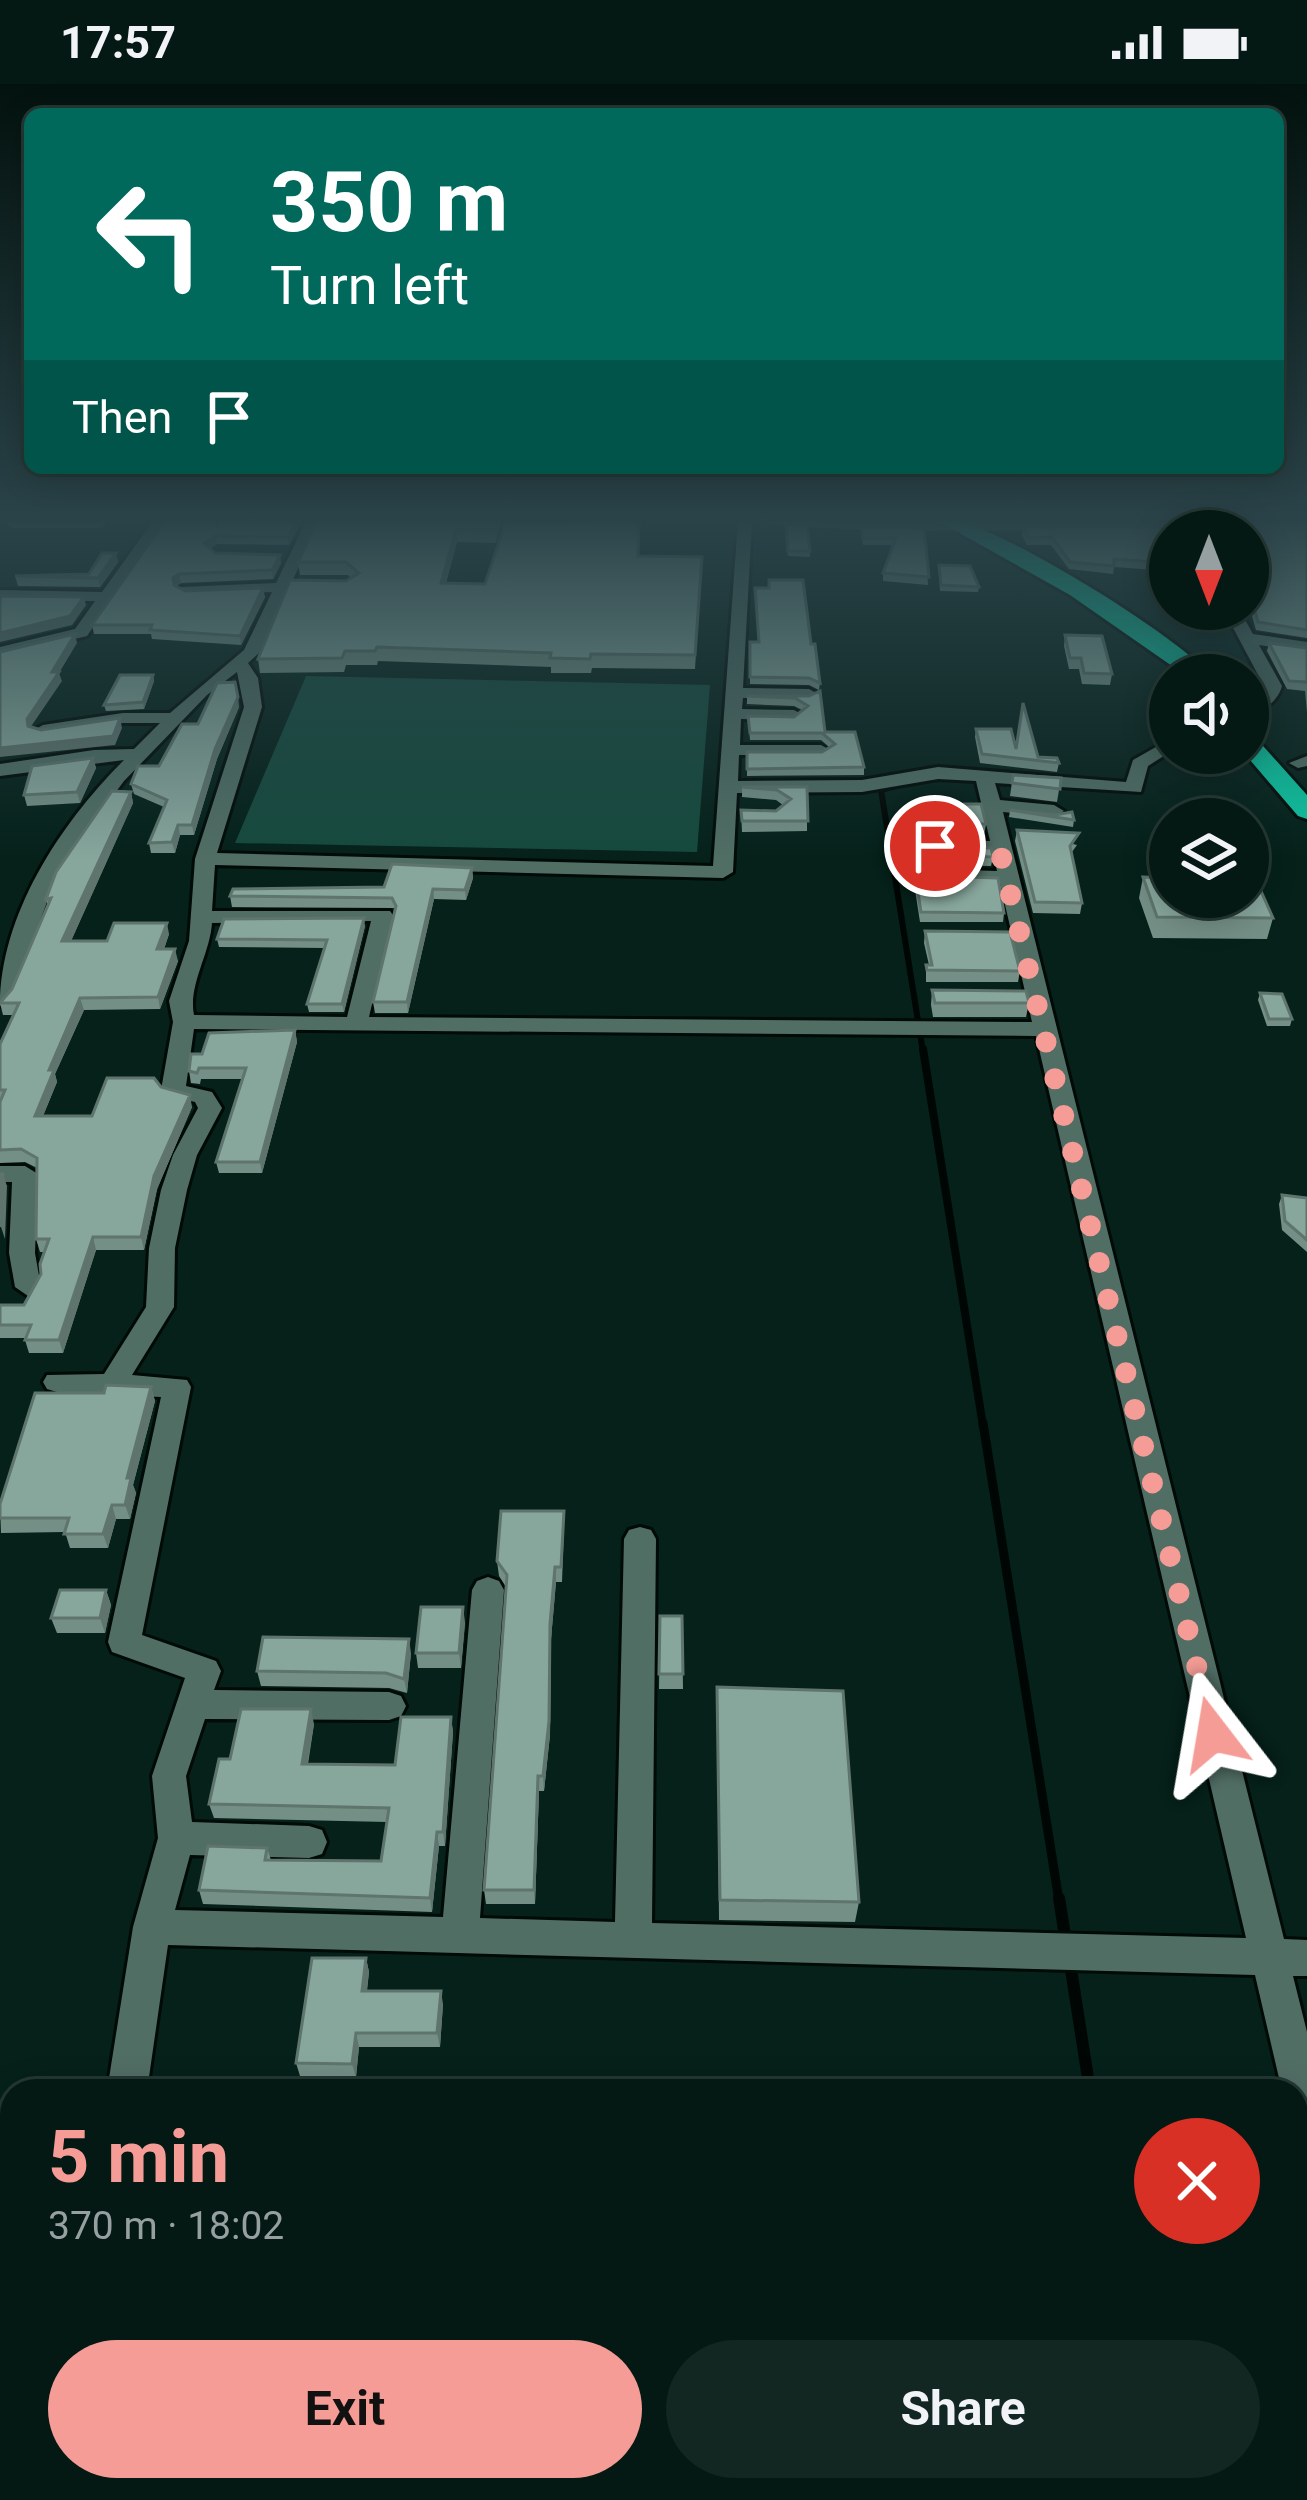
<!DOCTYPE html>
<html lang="en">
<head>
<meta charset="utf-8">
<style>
  :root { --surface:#041914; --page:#122622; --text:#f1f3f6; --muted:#97a0a0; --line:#253834; --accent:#f59c96 }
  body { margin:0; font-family:Roboto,sans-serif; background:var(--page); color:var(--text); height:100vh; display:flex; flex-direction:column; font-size:45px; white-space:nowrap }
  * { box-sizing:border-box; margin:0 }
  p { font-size:39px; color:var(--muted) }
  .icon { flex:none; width:66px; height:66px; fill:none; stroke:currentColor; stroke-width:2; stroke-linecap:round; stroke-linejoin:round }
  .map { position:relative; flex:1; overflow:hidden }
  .side { position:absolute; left:0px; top:1995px; width:1308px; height:423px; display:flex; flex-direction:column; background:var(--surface); border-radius:36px 36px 0 0; box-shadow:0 6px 30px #0003,0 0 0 3px var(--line) }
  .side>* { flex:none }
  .top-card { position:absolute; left:24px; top:24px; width:1260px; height:366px; border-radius:18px; box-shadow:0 6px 30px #0003,0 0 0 3px var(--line); background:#00695c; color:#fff; overflow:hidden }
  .needle { width:78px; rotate:180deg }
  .tools { position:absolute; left:1149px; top:426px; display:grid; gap:24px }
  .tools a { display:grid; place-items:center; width:120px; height:120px; border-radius:50%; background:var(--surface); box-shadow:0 6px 30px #0003,0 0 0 3px var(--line); font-size:60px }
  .pin { position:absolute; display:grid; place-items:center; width:102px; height:102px; color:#fff; margin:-51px; border:6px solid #fff; border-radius:50%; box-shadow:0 3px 12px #0007 }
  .me { position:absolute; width:132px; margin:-66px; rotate:346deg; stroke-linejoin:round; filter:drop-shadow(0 0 9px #0008) }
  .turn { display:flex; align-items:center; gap:42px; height:252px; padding:0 48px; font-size:54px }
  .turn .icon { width:156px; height:156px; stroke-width:2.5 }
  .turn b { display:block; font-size:84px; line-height:102px }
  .then { display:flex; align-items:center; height:114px; padding:0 48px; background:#0003; gap:24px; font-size:45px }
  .round { display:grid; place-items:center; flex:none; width:126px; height:126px; border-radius:63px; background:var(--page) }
  .head { display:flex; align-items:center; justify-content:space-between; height:204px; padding:0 48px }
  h1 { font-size:72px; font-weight:700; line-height:90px; color:var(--accent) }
  .button { display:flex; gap:24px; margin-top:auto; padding:24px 48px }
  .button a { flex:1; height:138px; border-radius:72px; background:var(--accent); color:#111; font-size:48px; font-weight:700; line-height:138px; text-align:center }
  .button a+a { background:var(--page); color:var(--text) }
  .status { display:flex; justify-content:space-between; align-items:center; height:84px; padding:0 60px; background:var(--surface); direction:ltr }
  .status svg { height:33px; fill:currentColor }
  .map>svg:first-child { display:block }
  .green { fill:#164a3e }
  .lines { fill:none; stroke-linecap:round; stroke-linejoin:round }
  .stream-far3 { stroke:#000604; stroke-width:6 }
  .stream-far2 { stroke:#000604; stroke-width:8 }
  .stream-far1 { stroke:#000604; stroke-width:9 }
  .stream { stroke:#000604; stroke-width:12 }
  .minor-casing { stroke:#000a06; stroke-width:6 }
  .highway-casing { stroke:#000a06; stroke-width:6 }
  .minor { fill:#516e65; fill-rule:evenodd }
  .highway { fill:#0dc8a4; fill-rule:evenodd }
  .wall { fill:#748f86 }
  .shaded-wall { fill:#5e746d }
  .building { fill:#87a69c; stroke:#5e746d; stroke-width:3 }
  .route { stroke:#f59c96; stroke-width:21; stroke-dasharray:0 37.8 }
</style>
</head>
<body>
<div class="status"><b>17:57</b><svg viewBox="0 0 49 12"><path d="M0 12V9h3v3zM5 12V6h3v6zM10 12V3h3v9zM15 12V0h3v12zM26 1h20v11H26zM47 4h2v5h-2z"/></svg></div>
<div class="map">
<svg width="1307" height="2416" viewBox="0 0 1307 2416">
  <rect width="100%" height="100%" fill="#05211a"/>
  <path class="green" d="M306 592 710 601 697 768 235 759Z"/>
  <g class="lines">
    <path class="stream-far3" d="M898 701 881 706 923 968"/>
    <path class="stream-far2" d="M923 965 983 1342"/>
    <path class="stream-far1" d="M983 1339 1059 1817"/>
    <path class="stream" d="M1059 1814 1066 1858
      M1070 1879 1090 2007
      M1152 2406 1154 2416"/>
    <defs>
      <path id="minor" d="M153 437H167L87 552 0 573V563L75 545 95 517 0 516V506L102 508Z
        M306 437H320L259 569 248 579 258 594 262 623 217 769 713 782 738 437H752L743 604 809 605 818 610 809 615 743 614 742 625 794 626 803 631 794 636 741 635 740 661H821L830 666 821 671H739L738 697 862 696 938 683 1126 698 1133 676 1170 655V668L1148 682 1141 708 995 699 1000 716 1054 721 1064 727 1054 733 1003 728 1284 1855 1307 1856V1892H1293L1307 1948V2049L1296 2045V2007H1282L1255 1891 168 1861 147 2007H107L133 1843 158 1754 152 1692 185 1594 112 1568 108 1558 161 1313 57 1308 47 1305 43 1298 47 1291 104 1290 146 1223 149 1164 161 1106 173 1071 198 1024 195 1018 165 1011 161 1006 173 938 169 917 189 857 195 775 244 623 237 588 207 611 124 697 60 783 11 915 0 922C0 830 61 739 124 676L0 692V680L94 666 134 665 160 639H123L43 651 34 646 43 641 123 629H170L244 566 272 508 186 511 178 506 181 503 276 499ZM938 695 976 697 990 757 903 756 893 762 903 768 993 769 997 787 934 785 924 791 934 797 1000 799 1032 938 369 933 393 831 390 827H212L215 781 723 794 733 788 737 709 862 708ZM371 837 347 933 194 931C188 901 210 870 212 839ZM194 945 1036 952 1246 1854 652 1839 656 1455 651 1446 640 1443 629 1446 624 1455 615 1838 480 1834 504 1506 499 1497 488 1493 477 1497 472 1506 443 1833 175 1826 190 1771 309 1774 322 1770 327 1758 322 1746 309 1742 192 1738 186 1692 205 1635 389 1636 401 1632 406 1622 401 1612 389 1608 214 1606 221 1587 216 1577 142 1551 191 1303 187 1296 132 1291 174 1223 175 1164 187 1106 197 1071 222 1024 212 1008 186 1002Z
        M765 437 1188 438 1195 442 1188 446 880 447 772 441Z
        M1223 525H1239L1253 550 1307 558V568L1259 561 1282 602C1278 617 1263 628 1248 632V619L1263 609 1264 602Z
        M1307 672V682L1298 684 1289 679Z
        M0 1082H25L38 1090 35 1169 41 1203 28 1212 15 1203 9 1169 12 1098H0Z
        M0 2056H12V2098H0Z"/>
      <path id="highway" d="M938 437C947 437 957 436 965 439 1018 455 1175 550 1210 591H1185L1070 511Z
        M1248 652 1256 654 1307 711V735L1298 732 1244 669H1248Z"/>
    </defs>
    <use href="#minor" class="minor-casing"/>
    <use href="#highway" class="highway-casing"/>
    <use href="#minor" class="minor"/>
    <use href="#highway" class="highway"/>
  </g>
  <path class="wall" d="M7 437H107L102 444H13L8 442Z
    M221 437H302L289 461 217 460 211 464 215 469 281 479 273 495 181 499 176 502 185 507 265 513 241 561 152 555 151 550H94L92 541Z
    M317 437H501L496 459 457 458 446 499 485 500 639 472 702 473 695 585 592 584 591 589H551V583L378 577 377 581H346L344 588 260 589 258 575 351 494 348 491H300L298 478Z
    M1228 437H1307V554L1256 546 1248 518V485L1251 470 1248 466V447H1236Z
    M861 443 924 444 928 501 883 497V489L893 461H863Z
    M1023 443 1170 447V487L1114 483 1113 490 1069 485 1051 461H1027L1022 451Z
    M785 446 810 467V473L788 472Z
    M116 469 118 478 100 503 18 502 15 492 89 490Z
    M939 481 979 503 978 508 940 507Z
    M1065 551 1112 590 1110 601 1082 600 1079 585H1069L1064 562Z
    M750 558 811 560 820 599 819 606 809 601 750 600Z
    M1269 559 1307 564V628L1305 607 1287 605 1267 567Z
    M153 591 154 597 144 625 106 627 104 621Z
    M747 612H809L825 648 864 683V691L747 692V668H822L829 663 821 656H750L748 632 794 633 802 626 794 622 747 620Z
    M239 623 217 675 194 751H180L175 769H151L149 759 164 723 134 710 131 700 159 682 198 640Z
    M976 645 1016 665 1059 679 1057 688 980 679 975 653Z
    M93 674 96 684 80 719 27 722 24 711Z
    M1013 691 1061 694 1057 718 1010 712Z
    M742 703H807V747L742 748 741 726 776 727 783 721 776 716 742 713Z
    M131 708 133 719 71 857H107L169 850 164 865 178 877 160 925 84 926 55 990 57 998 43 1032H92L161 1003 192 1023 157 1105 144 1166H96L63 1269H29L25 1256 26 1254H0V1221H24L41 1190 44 1168H40L36 1155 37 1084 25 1078 0 1079V960L13 931H3L0 919 12 905 48 822 46 815Z
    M965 720 986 740 984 752H905L903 743 905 731H964Z
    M1010 726 1074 736 1073 743 1009 733Z
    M1017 746 1077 761 1072 768 1082 819 1080 830 1033 829 1015 757Z
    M911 763 993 773 991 782 934 781 927 787 1004 829 1003 838H920L910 773Z
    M472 784 473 794 466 816 434 815 408 929H375L373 918 395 827 394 824 232 823 230 812 384 803Z
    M1143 793 1273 834 1267 855 1153 854 1139 814Z
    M365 842 344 928H309L307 920 324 864 219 863 217 855Z
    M925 847 1020 887 1018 898H926V881H929L924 859Z
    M932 906 1029 919 1026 933H933L931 921Z
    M1260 909 1292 935 1290 942H1267L1258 916Z
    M295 946 297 958 262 1089H219L216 1078 242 995H201L200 1000 191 999 189 987 202 970Z
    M1282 1111 1307 1114V1168L1282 1146 1279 1120Z
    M151 1303 155 1317 133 1401 136 1409 130 1435H116L108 1464H70L65 1448 1 1449 0 1420 104 1309Z
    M564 1442 562 1498H556L551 1555 550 1651 544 1707H539L535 1820H486L484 1806 506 1503 499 1492 497 1477Z
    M106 1506 111 1521 105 1549H57L51 1534Z
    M660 1532H682L683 1605H659Z
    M465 1538 461 1584H418L416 1569Z
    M411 1569 407 1609 389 1604 261 1602 257 1587Z
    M717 1603 859 1818 855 1838 719 1836Z
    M451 1633 453 1648 445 1762H439L432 1828 203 1820 199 1806 267 1764 271 1776 381 1777 387 1738 214 1734 209 1720 230 1675 314 1640 308 1680 395 1681Z
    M366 1874 369 1888 367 1907 443 1920 440 1963H359L356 1993 300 1992 296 1979Z
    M0 2189 12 2336 0 2338Z"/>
  <path class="shaded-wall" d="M297 437H302L289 461 288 453Z
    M497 437H501L496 459V446Z
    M456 445 457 458 442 513 441 499Z
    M216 452 217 460 206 467 204 459Z
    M116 469 118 478 100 503 98 494Z
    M280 471 281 479 273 495 272 486Z
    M179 490 181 499 175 503 173 494Z
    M263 504 265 513 241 561 240 552Z
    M84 513 86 521 72 541 0 558V549Z
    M75 550 77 559 59 589 62 597 30 644V652L27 635 52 588Z
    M153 591 154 597 144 625 143 618Z
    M238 613 239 623 217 675 194 751 192 741 215 665Z
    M120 634 122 644 115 661 0 673V664Z
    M93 674 96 684 80 719 77 708Z
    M131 708 133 719 66 868 62 857Z
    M178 741 180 751 175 769 172 758Z
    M935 771 934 781 920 793 921 783Z
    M472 784 473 794 466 816 465 806Z
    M433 805 434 815 408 929 407 918Z
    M364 834 365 842 344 928 342 920Z
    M167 839 169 850 160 877 157 865Z
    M175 865 178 877 160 925 158 913Z
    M80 914 84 926 55 990 57 998 38 1044 35 1032 49 986Z
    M295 946 297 958 262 1089 260 1078Z
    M190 1011 192 1023 157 1105 144 1166 141 1153 154 1092Z
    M3 1090 7 1102 5 1155 1 1143Z
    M93 1153 96 1166 63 1269 59 1256Z
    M151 1303 155 1317 133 1401 136 1409 130 1435 125 1421 127 1394Z
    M112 1421 116 1435 108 1464 103 1450Z
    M555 1483 556 1498 551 1555 550 1651 544 1707 543 1692 550 1540Z
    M106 1506 111 1521 105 1549 100 1534Z
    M463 1523 465 1538 461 1584 459 1569Z
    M409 1555 411 1569 407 1609 404 1595Z
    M311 1625 314 1640 305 1694 302 1680Z
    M451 1633 453 1648 445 1762 443 1748Z
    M538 1692 539 1707 535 1820 534 1806Z
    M437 1748 439 1762 432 1828 430 1814Z
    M366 1874 369 1888 365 1920 362 1907Z
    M441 1907 443 1920 440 1963 437 1949Z
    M356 1949 359 1963 356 1993 352 1980Z
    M12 2253V2336L3 2326Z
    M341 2406H347V2416H341Z"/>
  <path class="building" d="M165 437H211L217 441 221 437H297L288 453 216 452 204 459 215 469 280 471 272 486 179 490 173 494 174 501 185 507 263 504 240 552 150 546 152 541H92Z
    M317 437H497L496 446 456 445 441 499 485 500 505 440 639 437 638 472 702 473 695 571 591 570 590 575 550 574 551 569 377 563 375 567H345L342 574 258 575 290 496 346 497 359 489 346 478H298Z
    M1236 437H1307V546L1258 538 1250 510H1248V486L1253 463 1250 458H1254L1248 451V447H1244Z
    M786 441 807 442 810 467H788Z
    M861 443 924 444 929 493 883 489 896 454H863Z
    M1023 443H1177V447H1170V479L1114 475V482L1070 478 1052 453 1028 454Z
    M102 469H116L98 494 15 492 89 490Z
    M939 481 970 482 979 503 941 501Z
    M769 496H803L811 560H815L820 599 809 594 750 593V558H759L755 504H769Z
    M2 512 84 513 70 532 0 549V515Z
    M75 550 52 588H59L27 635 28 642 41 646 120 634 113 652 0 664V568Z
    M1065 551 1102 552 1112 590 1084 589 1081 574H1070Z
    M1269 559 1307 564V598L1289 597Z
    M120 591H153L143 618 104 621Z
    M235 598 238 613 215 665 192 741H178L172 758 149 759 167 716 131 700 138 682H159L182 640H198L217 599Z
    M820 607 825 648H855L864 683 747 685V668H822L835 660 822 649H750L748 632 794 633 808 622 795 614 747 612H809Z
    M1023 619 1038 673 1057 674 1059 679 982 670 976 645H1011L1016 665Z
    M93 674 77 708 24 711 32 682Z
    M1013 691 1061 694 1060 705 1012 699Z
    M742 703H807L808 737H742L741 726 776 727 791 715 777 706Z
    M112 707 131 708 62 857H107L114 839H167L157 865H175L158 913 80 914 49 986H54L35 1032H92L107 994H154L161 1003 190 1011 154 1092 141 1153H93L59 1256H25L31 1241H0V1221H24L41 1190 40 1180 49 1155H36L37 1074 21 1065 0 1066V1018L5 1006H0V960L19 919H0L12 905 51 814 46 815 56 788Z
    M965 720H981L986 740 907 739 905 731H968Z
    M1010 726 1055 731 1072 728 1074 736Z
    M1017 746 1079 749 1070 762 1082 819 1035 818Z
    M911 763 991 764 993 773 935 771 921 783 935 792 998 794 1004 829 921 828Z
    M392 780 472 784 465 806 433 805 407 918H373L396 822 392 814 230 812 233 805 384 803Z
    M1143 793 1170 794V813H1248V794H1255L1273 834 1157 833Z
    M364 834 342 920H307L327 856 217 855 224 835Z
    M925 847 1010 848 1020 887 927 886 926 881H932Z
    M932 906 1026 907 1029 919H935Z
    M1260 909 1282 910 1292 935H1269Z
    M295 946 260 1078H216L246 984H199L197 989 189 987 191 970H202L209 949Z
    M0 1090H3L0 1143Z
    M1282 1111 1307 1114V1156L1285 1137Z
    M106 1301 151 1303 127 1394H131L125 1421H112L103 1450H64L69 1434H0V1420L35 1309H104Z
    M501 1427H564L561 1483H555L550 1540 549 1637 543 1692H538L534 1806H484L507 1491 497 1477Z
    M60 1506H106L100 1534H51Z
    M421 1523H463L459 1569H416Z
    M660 1532H682L683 1590H659Z
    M263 1553 409 1555 404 1595 386 1589 257 1587Z
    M717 1603 843 1607 859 1818 720 1816Z
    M241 1625H311L302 1680 395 1681 401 1633H451L443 1748H437L430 1814 199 1806 208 1762 267 1764 265 1776 381 1777 389 1724 209 1720 219 1675H230Z
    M312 1874H366L362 1907H441L437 1949H356L352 1980 296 1979Z
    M12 2188V2253L3 2326H0V2189Z
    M75 2406H341V2416H74Z"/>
  <linearGradient id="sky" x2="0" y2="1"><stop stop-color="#03120e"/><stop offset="0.56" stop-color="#2a4349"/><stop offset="1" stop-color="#2a4349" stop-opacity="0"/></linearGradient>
  <rect width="1307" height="776" fill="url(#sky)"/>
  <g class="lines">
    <path class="route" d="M935 762 999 763 1213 1650"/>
  </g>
</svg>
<div class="tools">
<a><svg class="needle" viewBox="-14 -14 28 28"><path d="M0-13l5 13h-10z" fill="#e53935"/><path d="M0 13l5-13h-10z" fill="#97a0a0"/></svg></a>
<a><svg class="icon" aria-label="sound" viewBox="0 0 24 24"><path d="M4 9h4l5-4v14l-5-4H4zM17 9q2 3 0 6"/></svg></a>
<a><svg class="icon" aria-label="layers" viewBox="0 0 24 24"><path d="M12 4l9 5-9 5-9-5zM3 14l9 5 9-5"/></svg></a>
</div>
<div class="pin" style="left:935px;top:762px;background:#d93025"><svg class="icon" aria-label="arrive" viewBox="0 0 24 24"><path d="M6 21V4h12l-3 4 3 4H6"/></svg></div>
<svg class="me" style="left:1213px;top:1650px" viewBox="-20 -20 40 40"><path d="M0-17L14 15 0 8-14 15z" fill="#f59c96" stroke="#fff" stroke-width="4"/></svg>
<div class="top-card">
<div class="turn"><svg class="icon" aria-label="left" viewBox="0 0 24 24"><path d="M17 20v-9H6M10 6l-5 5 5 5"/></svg><div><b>350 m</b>Turn left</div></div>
<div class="then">Then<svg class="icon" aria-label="arrive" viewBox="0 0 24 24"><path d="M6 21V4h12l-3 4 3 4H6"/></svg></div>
</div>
<section class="side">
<div class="head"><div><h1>5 min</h1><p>370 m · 18:02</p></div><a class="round" style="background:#d93025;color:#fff"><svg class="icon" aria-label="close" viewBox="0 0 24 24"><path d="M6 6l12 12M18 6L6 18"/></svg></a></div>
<div class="button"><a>Exit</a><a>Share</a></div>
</section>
</div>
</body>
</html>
